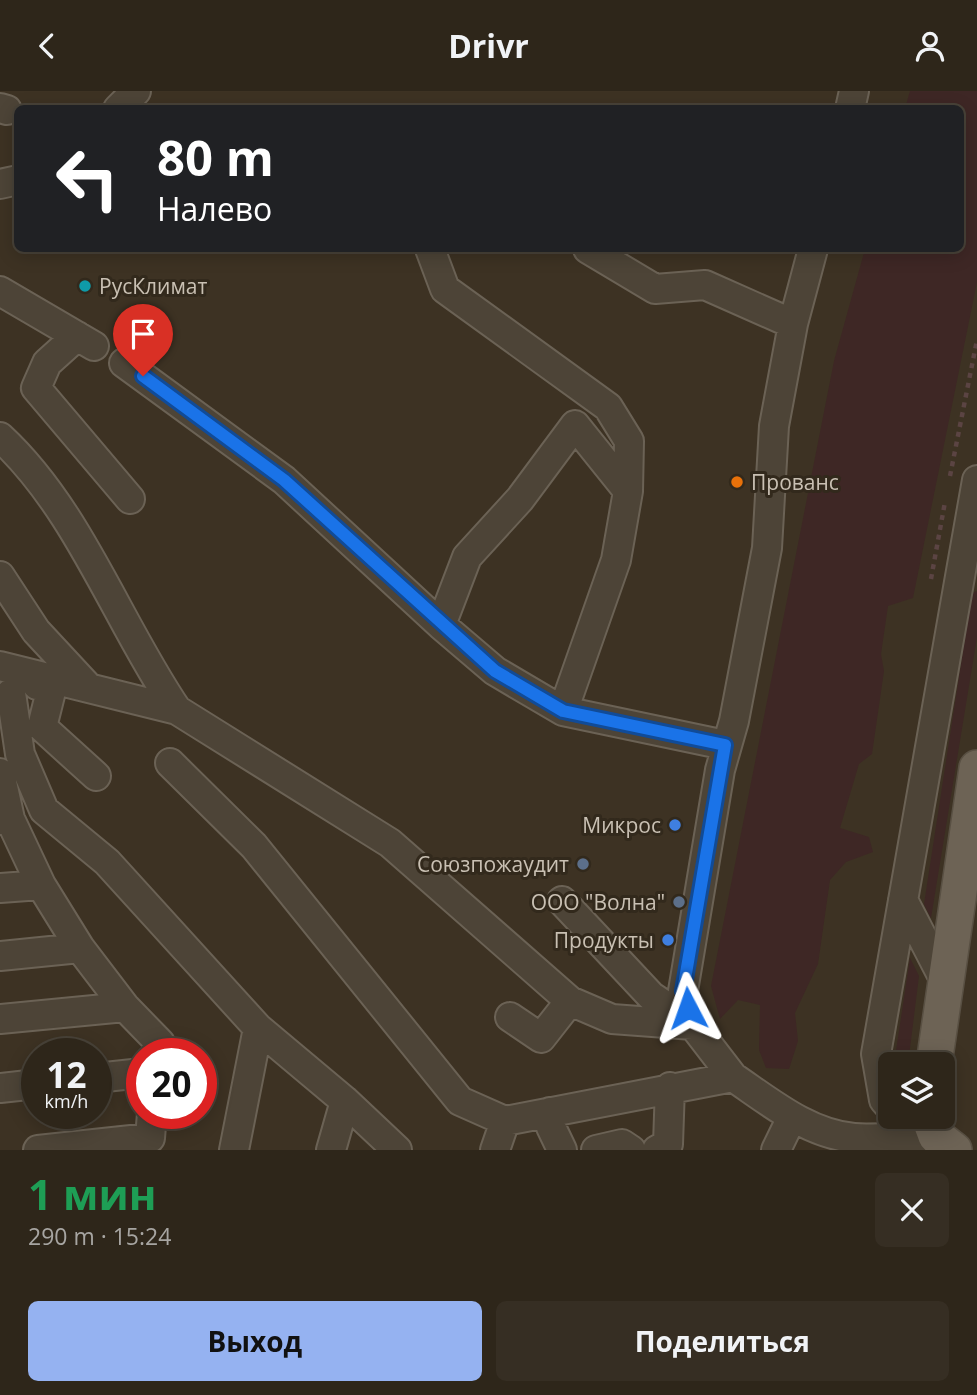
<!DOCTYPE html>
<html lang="ru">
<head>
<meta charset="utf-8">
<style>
  :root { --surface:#2e261a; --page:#362e23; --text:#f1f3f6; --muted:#a7a5a2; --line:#494339; --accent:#95b2f1 }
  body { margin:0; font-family:"Open Sans",sans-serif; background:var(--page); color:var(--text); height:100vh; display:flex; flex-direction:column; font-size:26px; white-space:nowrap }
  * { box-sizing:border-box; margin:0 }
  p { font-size:23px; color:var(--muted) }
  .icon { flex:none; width:38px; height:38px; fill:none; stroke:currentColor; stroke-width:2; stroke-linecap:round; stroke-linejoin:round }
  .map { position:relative; height:1059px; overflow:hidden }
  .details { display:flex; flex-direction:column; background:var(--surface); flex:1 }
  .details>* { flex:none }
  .hud { position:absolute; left:14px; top:14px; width:950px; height:147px; border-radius:10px; box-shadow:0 4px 18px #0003,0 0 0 2px var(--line); background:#202124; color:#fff; overflow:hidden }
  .buttons { position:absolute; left:878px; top:961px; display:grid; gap:14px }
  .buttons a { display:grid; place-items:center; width:77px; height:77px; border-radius:10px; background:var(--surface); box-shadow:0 4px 18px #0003,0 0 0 2px var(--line); font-size:35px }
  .speed { position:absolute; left:21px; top:947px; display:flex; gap:14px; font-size:35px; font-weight:700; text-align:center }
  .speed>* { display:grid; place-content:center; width:91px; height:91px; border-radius:50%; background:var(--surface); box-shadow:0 4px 18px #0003,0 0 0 2px var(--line); line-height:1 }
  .speed small { font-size:18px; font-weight:400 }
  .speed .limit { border:10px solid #d22; background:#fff; color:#111 }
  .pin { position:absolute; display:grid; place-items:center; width:60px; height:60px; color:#fff; margin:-72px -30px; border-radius:50% 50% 50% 0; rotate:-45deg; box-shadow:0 0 7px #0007 }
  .pin .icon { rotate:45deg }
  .me { position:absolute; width:77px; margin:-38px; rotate:356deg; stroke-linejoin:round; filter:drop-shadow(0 0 5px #0008) }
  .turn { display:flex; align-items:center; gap:24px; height:147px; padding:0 28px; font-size:32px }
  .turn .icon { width:91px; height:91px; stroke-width:2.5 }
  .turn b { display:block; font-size:49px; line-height:60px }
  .round { display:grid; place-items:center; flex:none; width:74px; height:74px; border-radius:10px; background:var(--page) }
  .overview { display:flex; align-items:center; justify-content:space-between; height:119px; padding:0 28px }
  h1 { font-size:42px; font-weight:700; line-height:52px; color:#1e9e55 }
  .primary-button { display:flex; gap:14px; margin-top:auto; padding:14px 28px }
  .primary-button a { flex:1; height:80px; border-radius:10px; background:var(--accent); color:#111; font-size:28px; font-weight:700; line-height:80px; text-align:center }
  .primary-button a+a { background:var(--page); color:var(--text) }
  header { display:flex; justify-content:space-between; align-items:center; height:91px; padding:0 28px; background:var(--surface); font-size:32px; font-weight:700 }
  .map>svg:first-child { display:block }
  .green { fill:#3e2725 }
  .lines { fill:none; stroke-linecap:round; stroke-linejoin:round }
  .minor-casing { stroke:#6b6255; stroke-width:32 }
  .major-casing { stroke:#595043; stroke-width:38 }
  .path { stroke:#5b4443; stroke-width:4.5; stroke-dasharray:5 5; stroke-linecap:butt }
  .minor { stroke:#4d4437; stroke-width:28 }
  .major { stroke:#6d6355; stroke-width:35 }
  .route-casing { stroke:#114b97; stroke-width:18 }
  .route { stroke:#1a73e8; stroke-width:12 }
  .culture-dot { fill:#0f9aa8; stroke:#32291c; stroke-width:2.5 }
  .food-dot { fill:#e8710a; stroke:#32291c; stroke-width:2.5 }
  .shop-dot { fill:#3f7fe0; stroke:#32291c; stroke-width:2.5 }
  .service-dot { fill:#5c6f8a; stroke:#32291c; stroke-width:2.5 }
  .labels { text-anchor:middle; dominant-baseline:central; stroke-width:6; stroke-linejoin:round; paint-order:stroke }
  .poi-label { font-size:21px; fill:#c9c0b3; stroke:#32291c; text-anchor:end }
</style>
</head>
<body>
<header><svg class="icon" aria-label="back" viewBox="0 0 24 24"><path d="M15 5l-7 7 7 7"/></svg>Drivr<svg class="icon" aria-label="person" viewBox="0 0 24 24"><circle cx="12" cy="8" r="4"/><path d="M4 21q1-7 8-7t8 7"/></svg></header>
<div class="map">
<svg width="977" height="1059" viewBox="0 0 977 1059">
  <rect width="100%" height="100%" fill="#3d3223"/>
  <path class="green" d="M910 0H977V191L913 507 888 515 881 563 884 580 872 663 859 673 840 737 869 746 873 761 846 771 830 789 818 873 795 922 798 950 789 978 766 977 759 959 760 914 738 909 720 928 711 895 834 270 865 158H961V18L905 17Z
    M977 500V546L931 827 924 813 972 502Z
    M910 867 919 885 908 973H894Z"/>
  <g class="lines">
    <defs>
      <path id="minor" d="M0 17 7 19
        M118 18 136 0
        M850 18 854 0
        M0 93 18 89
        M430 158 445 198 608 316 629 350 628 400 616 469 563 620 725 654
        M588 158 655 198 705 194 793 233
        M0 200 94 255
        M77 245 47 272 36 297 130 408
        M124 272 284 389 441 534
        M0 346C79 419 117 531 177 619
        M0 485 36 540 88 596
        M0 575 177 619 390 752 570 910 612 928 693 934 733 986
        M37 594 54 588 42 636 96 685
        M11 602 20 663 44 719 107 771 258 937 234 1059
        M563 620 495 580 441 534 467 466 520 408 575 334 628 400
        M170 672 254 755 460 1010 505 1030 733 986C770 1011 808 1043 854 1047 881 1049 909 1044 936 1045
        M0 682 10 728 0 729
        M0 797 41 794 10 728
        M903 809 945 890
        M562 810 651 905 691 932
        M0 865 80 857 41 794
        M125 916 160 952 159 962
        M510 926 541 947 570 910
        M0 928 125 916 80 857
        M693 934 683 900 720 679 734 630 767 457 774 335 793 233 813 158
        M258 937 345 1010 397 1059
        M96 987 142 982
        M0 997 37 993
        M891 1017 884 1009 876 963 977 389
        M550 1021 551 1036 562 1059
        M38 1059 150 1047 152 1022
        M331 1059 345 1010
        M495 1059 505 1030
        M596 1059 622 1053 631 1059
        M657 1059 668 1053 670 996
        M776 1059 792 1026"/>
      <path id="major" d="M934 973 977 677
        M929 1026 936 1045 954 1059"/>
    </defs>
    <use href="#minor" class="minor-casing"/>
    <use href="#major" class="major-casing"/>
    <path class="path" d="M950 385 977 249
      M931 488 945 411"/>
    <use href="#minor" class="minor"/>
    <use href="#major" class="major"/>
  </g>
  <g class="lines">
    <defs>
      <path id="route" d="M143 285 284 389 495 580 563 620 725 654 683 900 688 917"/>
    </defs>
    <use href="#route" class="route-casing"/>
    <use href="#route" class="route"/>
  </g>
  <circle class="culture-dot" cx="85" cy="195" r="7"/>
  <circle class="food-dot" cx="737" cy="391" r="7"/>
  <g class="shop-dot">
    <circle cx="675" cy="734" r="7"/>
    <circle cx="668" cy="849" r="7"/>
  </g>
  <g class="service-dot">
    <circle cx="583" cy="773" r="7"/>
    <circle cx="679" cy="811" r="7"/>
  </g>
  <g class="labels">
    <g class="poi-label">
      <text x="99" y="195" text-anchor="start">РусКлимат</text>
      <text x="751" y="391" text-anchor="start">Прованс</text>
      <text x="661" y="734">Микрос</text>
      <text x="569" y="773">Союзпожаудит</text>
      <text x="665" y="811">ООО "Волна"</text>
      <text x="654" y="849">Продукты</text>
    </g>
  </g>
</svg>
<div class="buttons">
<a><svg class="icon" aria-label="layers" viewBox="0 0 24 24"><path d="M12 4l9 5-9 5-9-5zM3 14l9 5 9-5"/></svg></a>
</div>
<div class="speed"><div>12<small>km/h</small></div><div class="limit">20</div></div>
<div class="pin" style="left:143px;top:285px;background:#d93025"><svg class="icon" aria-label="arrive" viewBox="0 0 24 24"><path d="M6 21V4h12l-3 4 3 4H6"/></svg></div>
<svg class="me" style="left:688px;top:917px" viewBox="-20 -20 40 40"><path d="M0-17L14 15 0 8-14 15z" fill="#1a73e8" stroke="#fff" stroke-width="4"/></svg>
<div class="hud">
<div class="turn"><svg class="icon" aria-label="left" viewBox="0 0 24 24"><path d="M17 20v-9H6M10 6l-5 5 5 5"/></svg><div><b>80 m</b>Налево</div></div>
</div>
</div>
<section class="details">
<div class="overview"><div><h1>1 мин</h1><p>290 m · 15:24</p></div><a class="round"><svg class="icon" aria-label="close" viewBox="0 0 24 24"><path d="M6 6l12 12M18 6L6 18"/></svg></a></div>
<div class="primary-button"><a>Выход</a><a>Поделиться</a></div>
</section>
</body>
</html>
